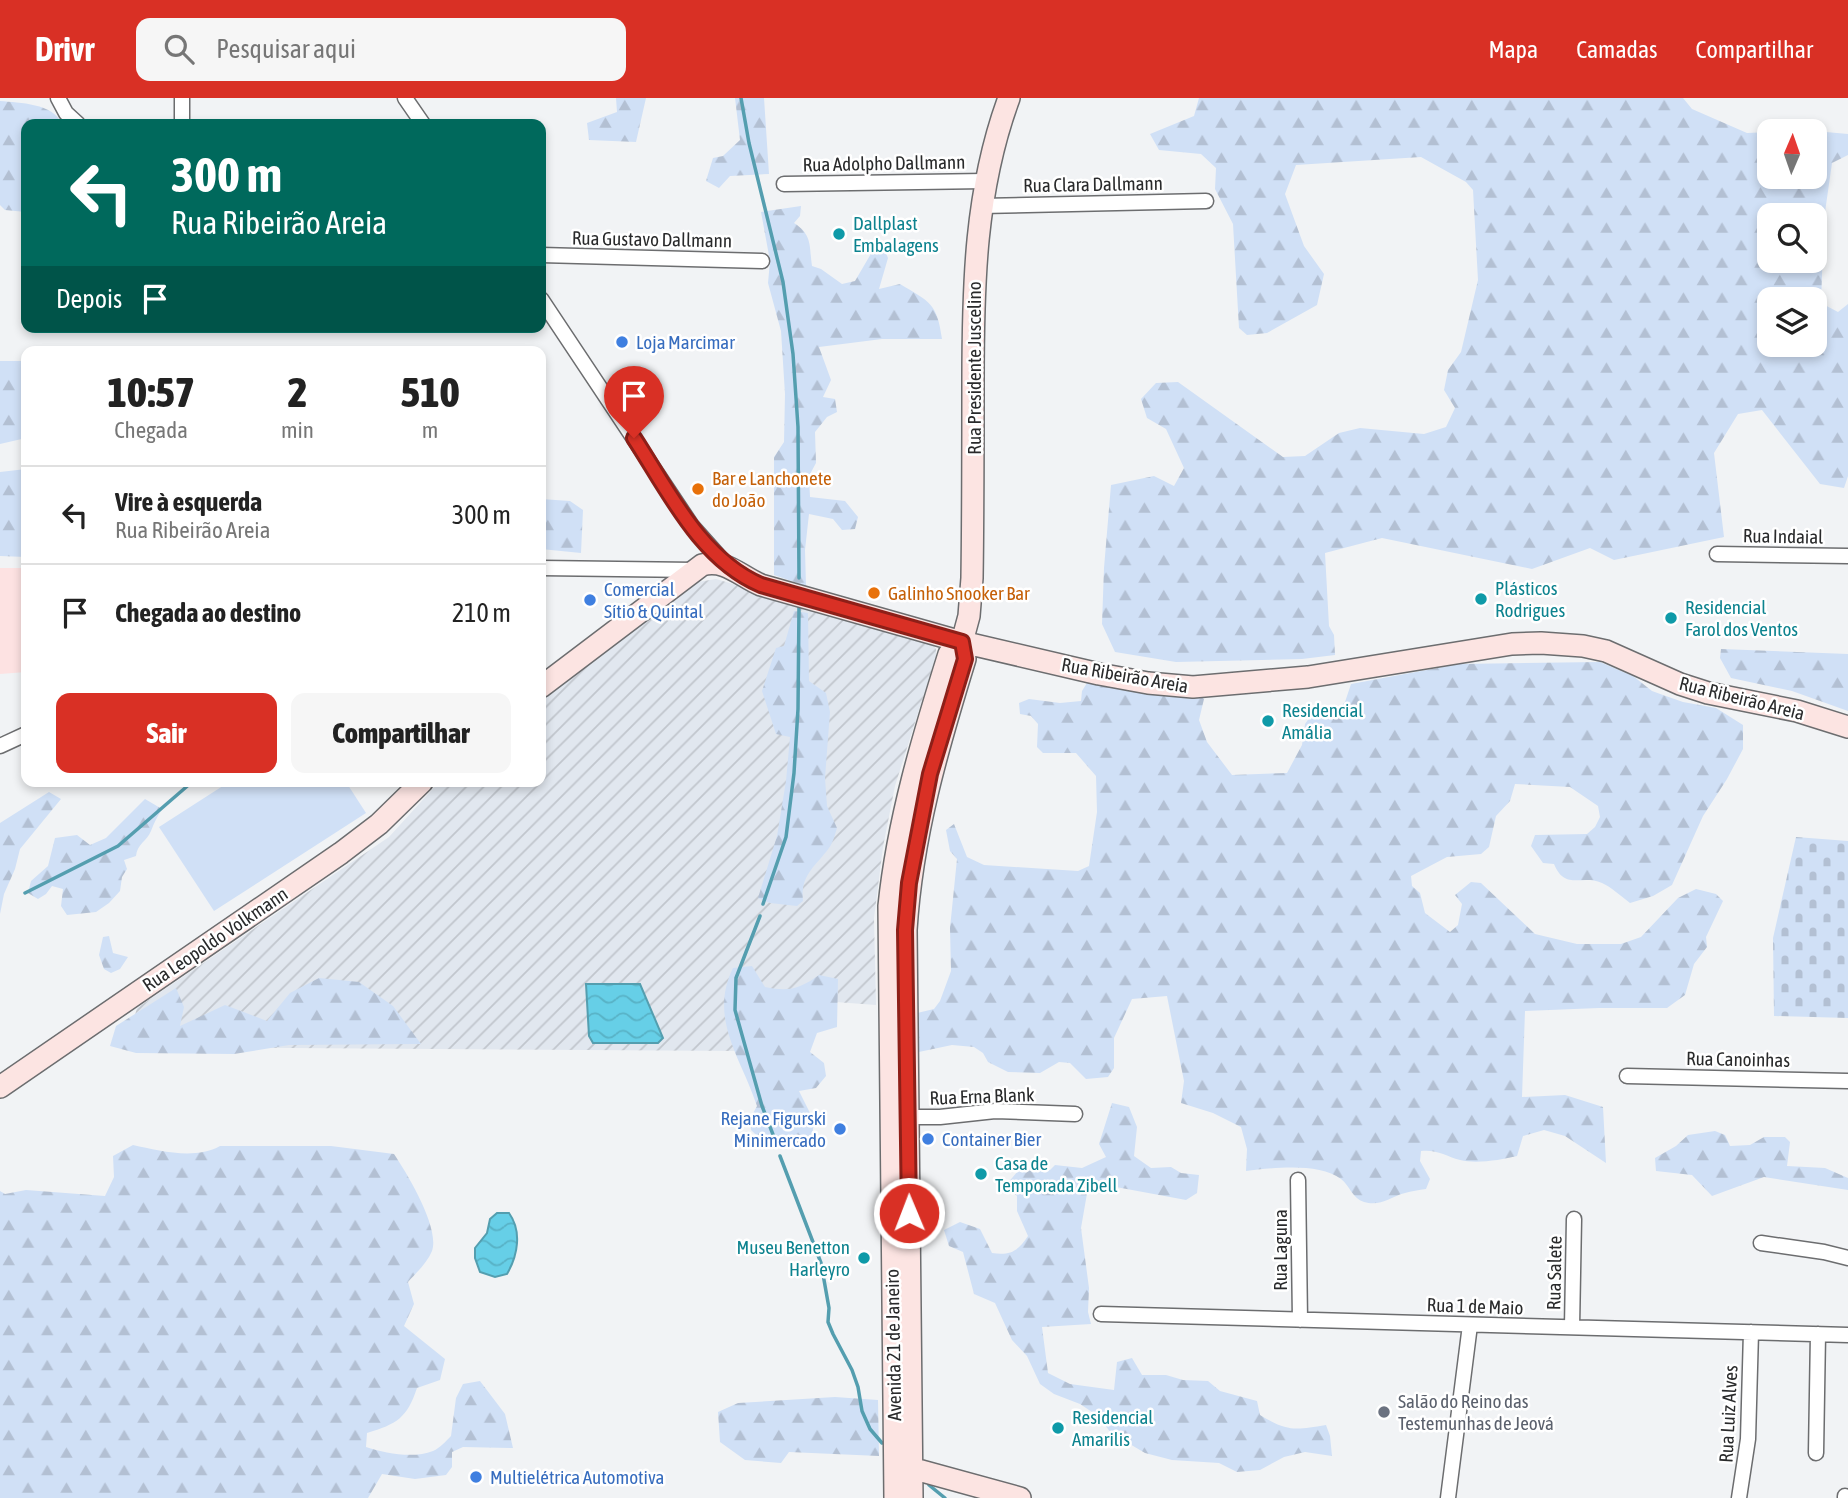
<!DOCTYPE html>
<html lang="pt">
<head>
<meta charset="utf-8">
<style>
  :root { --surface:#fff; --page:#f6f6f6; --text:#222; --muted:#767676; --line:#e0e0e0; --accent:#d93025 }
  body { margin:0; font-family:"Asap Condensed",sans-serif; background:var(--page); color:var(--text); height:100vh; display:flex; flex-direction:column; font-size:26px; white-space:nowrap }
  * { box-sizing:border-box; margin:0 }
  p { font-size:23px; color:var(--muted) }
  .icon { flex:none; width:38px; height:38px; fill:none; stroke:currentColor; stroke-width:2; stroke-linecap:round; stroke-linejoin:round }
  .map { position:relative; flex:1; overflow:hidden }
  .drawer { position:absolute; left:21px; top:248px; width:525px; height:441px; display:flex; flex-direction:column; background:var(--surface); border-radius:14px; box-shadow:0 4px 10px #0003 }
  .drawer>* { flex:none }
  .top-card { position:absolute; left:21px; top:21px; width:525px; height:214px; border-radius:14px; box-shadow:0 4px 10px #0003; background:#00695c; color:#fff; overflow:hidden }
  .needle { width:46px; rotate:2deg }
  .controls { position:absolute; left:1757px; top:21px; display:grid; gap:14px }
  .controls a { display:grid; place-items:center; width:70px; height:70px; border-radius:14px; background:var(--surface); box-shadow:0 4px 10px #0003; font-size:35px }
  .pin { position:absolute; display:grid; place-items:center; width:60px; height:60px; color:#fff; margin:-72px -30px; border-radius:50% 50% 50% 0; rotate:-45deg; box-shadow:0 0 7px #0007 }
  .pin .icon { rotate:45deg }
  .me { position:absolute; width:77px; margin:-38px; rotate:359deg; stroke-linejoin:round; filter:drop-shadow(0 0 5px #0008) }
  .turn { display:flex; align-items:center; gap:24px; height:147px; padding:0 35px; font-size:32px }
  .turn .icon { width:91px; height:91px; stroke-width:2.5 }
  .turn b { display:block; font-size:49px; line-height:60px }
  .then { display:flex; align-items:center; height:66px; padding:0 35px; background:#0003; gap:14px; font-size:26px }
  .eta { display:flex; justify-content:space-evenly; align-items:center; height:119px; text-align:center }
  .eta b { font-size:42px; font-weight:800; line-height:49px }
  .cta { display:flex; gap:14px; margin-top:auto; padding:14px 35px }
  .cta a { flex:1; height:80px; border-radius:14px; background:var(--accent); color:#fff; font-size:28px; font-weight:800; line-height:80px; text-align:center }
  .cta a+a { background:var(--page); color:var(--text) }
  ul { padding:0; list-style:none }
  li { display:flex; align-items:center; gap:21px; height:98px; padding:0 35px; border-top:2px solid var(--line) }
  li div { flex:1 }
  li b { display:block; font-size:26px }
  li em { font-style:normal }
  header { display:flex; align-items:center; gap:42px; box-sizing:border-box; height:98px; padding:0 35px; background:var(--accent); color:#fff }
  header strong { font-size:33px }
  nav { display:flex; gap:38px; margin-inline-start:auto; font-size:24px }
  .search { width:490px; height:63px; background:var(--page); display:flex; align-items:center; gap:18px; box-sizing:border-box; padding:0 24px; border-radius:14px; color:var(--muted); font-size:26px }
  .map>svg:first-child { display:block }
  .industrial { fill:url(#industrial-furrows) }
  .education { fill:#fde2e2 }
  .forest { fill:url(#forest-firs); fill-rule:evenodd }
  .cemetery { fill:url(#cemetery-stones) }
  .pitch { fill:#d0e0f6 }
  .water { fill:url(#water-waves); stroke:#549eaf; stroke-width:2 }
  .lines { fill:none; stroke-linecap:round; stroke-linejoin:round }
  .stream { stroke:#549eaf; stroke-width:3.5 }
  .street-casing { stroke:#6c6d6f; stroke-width:17 }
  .secondary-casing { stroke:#6c6d6f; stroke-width:24 }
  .street { stroke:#fff; stroke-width:14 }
  .secondary { stroke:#fce4e2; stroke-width:21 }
  .route-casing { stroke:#8d1f18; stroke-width:18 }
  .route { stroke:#d93025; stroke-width:12 }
  .culture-dot { fill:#0f9aa8; stroke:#fff; stroke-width:2.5 }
  .shop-dot { fill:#3f7fe0; stroke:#fff; stroke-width:2.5 }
  .food-dot { fill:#e8710a; stroke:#fff; stroke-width:2.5 }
  .worship-dot { fill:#6b7280; stroke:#fff; stroke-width:2.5 }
  .labels { text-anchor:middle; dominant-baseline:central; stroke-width:5; stroke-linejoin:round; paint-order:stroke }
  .street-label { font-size:19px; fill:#292a2b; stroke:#fff }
  .culture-label { font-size:19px; fill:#0d838f; stroke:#fff; text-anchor:start }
  .shop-label { font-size:19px; fill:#366cbe; stroke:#fff; text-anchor:start }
  .food-label { font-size:19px; fill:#c56008; stroke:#fff; text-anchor:start }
  .worship-label { font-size:19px; fill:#5b616d; stroke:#fff; text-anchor:start }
</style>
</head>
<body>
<header>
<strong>Drivr</strong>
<div class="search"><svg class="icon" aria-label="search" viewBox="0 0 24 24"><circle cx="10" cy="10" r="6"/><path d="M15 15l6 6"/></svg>Pesquisar aqui</div>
<nav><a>Mapa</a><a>Camadas</a><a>Compartilhar</a></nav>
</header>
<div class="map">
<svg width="1848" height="1400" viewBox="0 0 1848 1400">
  <defs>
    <pattern id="industrial-furrows" width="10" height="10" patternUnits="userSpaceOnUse" patternTransform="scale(1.75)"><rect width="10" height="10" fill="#e1e7ef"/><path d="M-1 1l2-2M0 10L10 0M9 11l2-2" fill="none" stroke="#c1c6cd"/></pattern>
    <pattern id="forest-firs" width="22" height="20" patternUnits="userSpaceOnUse" patternTransform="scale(1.75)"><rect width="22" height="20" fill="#d0e0f6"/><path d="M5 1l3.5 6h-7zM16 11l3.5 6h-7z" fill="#b3c0d3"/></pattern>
    <pattern id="cemetery-stones" width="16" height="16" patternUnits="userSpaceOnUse" patternTransform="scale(1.75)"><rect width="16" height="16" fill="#d0e0f6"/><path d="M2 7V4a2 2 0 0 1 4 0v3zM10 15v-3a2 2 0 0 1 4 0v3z" fill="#b3c0d3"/></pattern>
    <pattern id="water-waves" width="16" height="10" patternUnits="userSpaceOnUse" patternTransform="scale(1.75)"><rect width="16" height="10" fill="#66cfe7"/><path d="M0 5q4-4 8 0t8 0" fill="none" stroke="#58b2c6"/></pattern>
  </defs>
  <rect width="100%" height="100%" fill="#f1f3f5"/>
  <path class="industrial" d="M716 481 932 545 936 551V558L895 688 883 749 874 820 876 907 728 896 742 953 126 949 137 910 389 739 439 684H541V603L674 501 698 484Z"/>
  <path class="education" d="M0 470H26V574L0 576Z"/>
  <path class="forest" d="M616 0H646L636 44 589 42 587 25 617 14Z
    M735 0H764L769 76 730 78 719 90 706 83 713 60 723 58 740 42Z
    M1199 0H1683L1692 11 1747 35 1769 34V79H1815V33L1848 36V57L1832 65 1824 121 1821 205 1838 214 1848 206V378L1844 390 1820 386 1762 312 1738 316 1714 355 1724 439 1614 462 1590 450 1532 471 1382 440 1325 455 1329 528 1334 537 1335 557 1302 561 1176 564 1115 554 1102 526 1104 470 1111 387 1154 378 1174 388 1184 370 1166 331 1147 320 1141 301 1156 285 1178 284 1283 359 1305 358 1339 335 1360 330 1424 336 1446 329 1455 310 1444 292 1448 272 1461 254 1478 182 1473 92 1466 84 1421 59 1296 67 1285 96 1304 148 1324 176 1317 207 1267 235 1247 237 1239 230 1233 126 1215 91 1216 70 1201 56 1159 52 1150 36 1194 18ZM1769 117H1815V163H1769ZM1769 201H1815V247H1769Z
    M0 3C20 5 53 5 62 26H26V114L5 112 0 107Z
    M801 108 800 118 794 125C813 137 809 149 812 168L821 171 842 186 855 183 872 154 883 148 888 160 879 191 900 186C930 204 937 205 942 241H882L819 249 831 282 823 299 835 301 837 314 827 319 815 334 816 365 809 378 810 399 845 403 858 419 855 431 842 432 833 421 809 416 805 452 806 488 774 477V359L784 344 785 296 781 233 768 185 770 163 761 114Z
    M0 263H26V340L0 346Z
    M26 371V459L0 458V374Z
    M541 401 570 403 583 412 581 455 541 451Z
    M794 513 808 515 809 583 826 595 830 614 825 680 827 708 837 730C835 736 833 745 829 750 815 769 800 777 803 803L797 808 770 805 758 800 777 738 786 683 790 639 776 636 762 593 776 550 784 548Z
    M1721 551 1848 556V613L1792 593 1731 580 1720 560Z
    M1600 564 1633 578 1652 593 1663 597 1683 604 1716 610 1743 627V651L1727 681 1703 718 1672 787 1653 798 1630 805C1621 798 1611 789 1602 785 1582 776 1565 793 1554 766L1543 765 1531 748 1535 737 1587 736 1595 729 1600 719 1598 708 1570 689 1515 686 1510 703 1496 718 1489 749 1481 756 1447 759 1411 778 1412 788 1420 795 1425 815 1450 834 1458 827 1462 806 1455 797 1471 784 1481 785 1535 836 1577 846H1621L1641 839 1678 800 1696 791 1716 796 1723 803 1706 839 1707 849 1694 866 1685 897 1667 910H1599L1525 913 1522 999 1565 997 1603 1009 1606 1065 1565 1038 1544 1032 1523 1038 1517 1058C1501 1062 1476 1066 1460 1062 1446 1058 1436 1051 1421 1053L1420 1063 1430 1081 1426 1091C1419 1092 1411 1093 1405 1095 1390 1099 1380 1109 1364 1104 1352 1100 1350 1088 1341 1081 1319 1064 1272 1070 1246 1073L1247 1051 1241 1029 1213 1015 1181 1005 1184 983 1167 898 1132 901 1114 940V970L1108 979 1086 981 1070 965 1059 964 1040 975 1008 974 988 964 983 955 974 949 952 947 914 955 913 916 934 911 940 903 951 873 950 830 957 761 950 753 946 732 954 726 967 759 984 767 1078 773 1089 768 1097 714 1096 678 1076 655H1043L1037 649 1038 626 1031 618 1020 616 1019 605 1029 601 1060 605 1081 603 1082 593 1090 580 1200 598 1204 601 1199 622 1207 644 1232 677 1287 675 1302 647 1305 626 1317 609 1337 612 1345 604 1351 586 1459 566Z
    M49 694 61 701 20 751 15 771 4 796 0 816V725Z
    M145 701 162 711C157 719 154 725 151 733 147 743 137 746 136 758L124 762 127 771 122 779 120 793 109 805 96 814 67 817 61 808 63 791 52 788 46 796 38 801 28 795 31 783 48 768 55 740 77 737 90 747 106 740Z
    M109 838 113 855 128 859 120 871 111 875 104 871 99 857 103 839Z
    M752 868 765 889C790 894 799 891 819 877L838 881 837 929 817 935 810 954 824 965 826 978 816 990 799 993 814 1023 812 1039C792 1052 768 1050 751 1032L750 1021 757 1008C742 961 708 921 733 870Z
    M319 880 359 884 393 908 421 946 289 947 234 956 136 955 110 948 116 928 176 890 184 909 180 928 225 907 267 923 290 895Z
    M1112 1005 1129 1009 1137 1029 1134 1058 1151 1070 1171 1069 1181 1075 1199 1077 1197 1095 1186 1102 1089 1084 1081 1130 1089 1190 1088 1214 1091 1226 1042 1229 1048 1275 1070 1286 1114 1292 1117 1264 1132 1260 1142 1277H1166L1183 1282 1208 1283 1220 1293 1257 1303 1260 1317C1288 1334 1295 1332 1326 1327L1330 1338 1332 1358 1305 1354 1284 1359 1260 1372 1237 1374 1219 1365 1172 1362 1145 1355 1111 1335 1098 1318 1080 1306 1054 1296 1040 1286 1027 1258 1012 1242 995 1205 974 1196 963 1154 949 1148 944 1132 960 1124 980 1131 992 1155C1010 1158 1018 1153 1028 1138L1017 1113V1098L1006 1087 1018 1073 1050 1072 1055 1067 1082 1070 1106 1059 1099 1046Z
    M1715 1033 1725 1037 1730 1048 1750 1047 1764 1039H1785L1790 1044 1787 1068 1825 1070 1848 1080V1092L1764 1079 1712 1098 1692 1077 1656 1073 1655 1060 1676 1048 1688 1037Z
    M133 1047C160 1053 195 1062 220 1048H331L394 1056C408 1077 440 1130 432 1153 427 1165 416 1175 408 1184L414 1206 404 1228 445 1261 440 1282 417 1290C407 1320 397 1326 367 1335L366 1349C385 1355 413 1361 433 1353 440 1350 446 1343 451 1338L456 1300 463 1286 480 1283 505 1316 513 1350 463 1349 452 1354V1369L446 1377 415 1381 382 1376 368 1400H0V1093L5 1096 26 1092 105 1098 114 1079 113 1058Z
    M835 1299 878 1302 879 1358 789 1354 781 1365 745 1362 720 1344 718 1314 738 1305Z"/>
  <path class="cemetery" d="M1796 739 1848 743V920L1774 918 1773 840Z"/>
  <path class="pitch" d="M229 684H346L366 715 214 813 159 729Z"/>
  <path class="water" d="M586 886H640L663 940 658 945H593L589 938Z
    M497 1115H509C522 1133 518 1157 507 1176L495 1179 480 1174 475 1160V1150L487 1135 490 1121Z"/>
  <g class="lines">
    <path class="stream" d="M741 0 749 45 783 184 793 256 798 329 799 480
      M25 795 118 748 192 684
      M763 806 786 739 794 675 798 611 799 508
      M760 818 736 880 735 912 762 1008 777 1047
      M780 1058 821 1165 829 1210 828 1224 833 1236 852 1272 858 1289 862 1313 870 1331 882 1345
      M929 1387 945 1400"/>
    <defs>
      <path id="street" d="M58 0 66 15 78 26
        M405 0 423 26
        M182 26V0
        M784 86 985 83
        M981 108 1206 103
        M541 157 762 163
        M541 201 692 428 725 465
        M1717 456 1848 458
        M541 470 695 472
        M0 648 26 636
        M1627 978 1848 983
        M902 1019H940L995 1013 1075 1016
        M1298 1082 1300 1222
        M1761 1145 1824 1154 1848 1160
        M1101 1216 1848 1237
        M1572 1229 1574 1121
        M1816 1355 1818 1236
        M1448 1400 1470 1227
        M1739 1400 1748 1341 1751 1234
        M1845 1400V1398"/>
      <path id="secondary" d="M541 589 702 467C725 460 741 479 761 487L962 544 1099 576 1148 585 1193 589 1308 579 1512 546 1541 545 1583 548 1606 553 1680 586 1708 595 1797 613 1848 629
        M0 989 341 755 379 726 422 684
        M900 1367 1020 1400
        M895 1400 889 808C898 721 923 639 949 556L962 544
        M912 1400 906 832C912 737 937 652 965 561L962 544 969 518 972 480C973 415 973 349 973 283 973 187 975 92 1009 0"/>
    </defs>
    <use href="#street" class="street-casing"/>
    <use href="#secondary" class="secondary-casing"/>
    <use href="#street" class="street"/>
    <use href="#secondary" class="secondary"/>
  </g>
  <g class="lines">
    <defs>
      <path id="route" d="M634 340C668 392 700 461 761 487L962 544 965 561 930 676 909 785 905 832 909 1115"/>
    </defs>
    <use href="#route" class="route-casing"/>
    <use href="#route" class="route"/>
  </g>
  <g class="culture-dot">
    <circle cx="839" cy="136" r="7"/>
    <circle cx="1481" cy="501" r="7"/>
    <circle cx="1671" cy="520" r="7"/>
    <circle cx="1268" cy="623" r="7"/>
    <circle cx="981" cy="1076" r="7"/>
    <circle cx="864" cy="1160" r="7"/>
    <circle cx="1058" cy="1330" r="7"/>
  </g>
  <g class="shop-dot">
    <circle cx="622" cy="244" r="7"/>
    <circle cx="590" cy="502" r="7"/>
    <circle cx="840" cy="1031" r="7"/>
    <circle cx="928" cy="1041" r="7"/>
    <circle cx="476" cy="1379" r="7"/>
  </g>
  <g class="food-dot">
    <circle cx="698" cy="391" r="7"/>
    <circle cx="874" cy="495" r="7"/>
  </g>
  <circle class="worship-dot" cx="1384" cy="1314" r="7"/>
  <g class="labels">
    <g class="street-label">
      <text transform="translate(884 65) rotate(-1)">Rua Adolpho Dallmann</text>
      <text transform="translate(1093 86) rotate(-1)">Rua Clara Dallmann</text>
      <text transform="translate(652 141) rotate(1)">Rua Gustavo Dallmann</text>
      <text transform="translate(974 270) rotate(-90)">Rua Presidente Juscelino</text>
      <text transform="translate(1783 438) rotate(1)">Rua Indaial</text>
      <text transform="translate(1125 577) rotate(10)">Rua Ribeirão Areia</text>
      <text transform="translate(1742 600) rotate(14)">Rua Ribeirão Areia</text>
      <text transform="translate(215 841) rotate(-34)">Rua Leopoldo Volkmann</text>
      <text transform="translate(1738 961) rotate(1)">Rua Canoinhas</text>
      <text transform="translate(982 998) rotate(-2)">Rua Erna Blank</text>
      <text transform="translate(1280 1152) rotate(-90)">Rua Laguna</text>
      <text transform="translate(1554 1175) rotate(-89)">Rua Salete</text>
      <text transform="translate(1475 1208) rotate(2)">Rua 1 de Maio</text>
      <text transform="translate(893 1247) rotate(-91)">Avenida 21 de Janeiro</text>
      <text transform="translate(1728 1316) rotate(-87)">Rua Luiz Alves</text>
    </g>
    <g class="culture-label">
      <text x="853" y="125">Dallplast<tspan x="853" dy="22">Embalagens</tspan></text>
      <text x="1495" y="490">Plásticos<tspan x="1495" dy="22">Rodrigues</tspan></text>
      <text x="1685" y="509">Residencial<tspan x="1685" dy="22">Farol dos Ventos</tspan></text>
      <text x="1282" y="612">Residencial<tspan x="1282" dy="22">Amália</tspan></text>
      <text x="995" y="1065">Casa de<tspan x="995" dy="22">Temporada Zibell</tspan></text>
      <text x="850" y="1149" text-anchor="end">Museu Benetton<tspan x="850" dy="22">Harleyro</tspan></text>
      <text x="1072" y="1319">Residencial<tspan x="1072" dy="22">Amarilis</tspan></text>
    </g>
    <g class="shop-label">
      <text x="636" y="244">Loja Marcimar</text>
      <text x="604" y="491">Comercial<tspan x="604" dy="22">Sítio &amp; Quintal</tspan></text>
      <text x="826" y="1020" text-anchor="end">Rejane Figurski<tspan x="826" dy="22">Minimercado</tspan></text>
      <text x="942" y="1041">Container Bier</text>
      <text x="490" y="1379">Multielétrica Automotiva</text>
    </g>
    <g class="food-label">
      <text x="712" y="380">Bar e Lanchonete<tspan x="712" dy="22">do João</tspan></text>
      <text x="888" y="495">Galinho Snooker Bar</text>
    </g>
    <g class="worship-label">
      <text x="1398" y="1303">Salão do Reino das<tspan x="1398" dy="22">Testemunhas de Jeová</tspan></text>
    </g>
  </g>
</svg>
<div class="controls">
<a><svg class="needle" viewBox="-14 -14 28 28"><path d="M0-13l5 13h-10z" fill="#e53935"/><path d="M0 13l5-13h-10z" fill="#767676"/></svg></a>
<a><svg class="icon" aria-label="search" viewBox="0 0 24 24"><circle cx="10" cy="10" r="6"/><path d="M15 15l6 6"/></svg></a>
<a><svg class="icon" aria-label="layers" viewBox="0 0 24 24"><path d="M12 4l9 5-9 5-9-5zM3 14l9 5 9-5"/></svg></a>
</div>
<div class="pin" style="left:634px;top:340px;background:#d93025"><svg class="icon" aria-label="arrive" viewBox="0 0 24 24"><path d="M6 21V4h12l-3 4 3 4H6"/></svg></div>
<svg class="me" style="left:909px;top:1115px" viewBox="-20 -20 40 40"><circle r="17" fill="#d93025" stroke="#fff" stroke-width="3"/><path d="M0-11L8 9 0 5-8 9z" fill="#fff"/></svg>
<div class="top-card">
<div class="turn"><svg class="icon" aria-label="left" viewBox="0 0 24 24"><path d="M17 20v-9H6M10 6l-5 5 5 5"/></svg><div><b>300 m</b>Rua Ribeirão Areia</div></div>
<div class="then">Depois<svg class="icon" aria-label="arrive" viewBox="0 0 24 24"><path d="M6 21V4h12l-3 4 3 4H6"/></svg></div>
</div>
<section class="drawer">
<div class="eta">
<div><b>10:57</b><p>Chegada</p></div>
<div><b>2</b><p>min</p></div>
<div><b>510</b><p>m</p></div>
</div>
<ul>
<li><svg class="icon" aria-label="left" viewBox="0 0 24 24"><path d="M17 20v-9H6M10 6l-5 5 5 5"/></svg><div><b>Vire à esquerda</b><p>Rua Ribeirão Areia</p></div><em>300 m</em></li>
<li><svg class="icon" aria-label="arrive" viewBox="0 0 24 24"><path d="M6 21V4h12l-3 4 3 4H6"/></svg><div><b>Chegada ao destino</b></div><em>210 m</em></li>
</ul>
<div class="cta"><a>Sair</a><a>Compartilhar</a></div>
</section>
</div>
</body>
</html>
